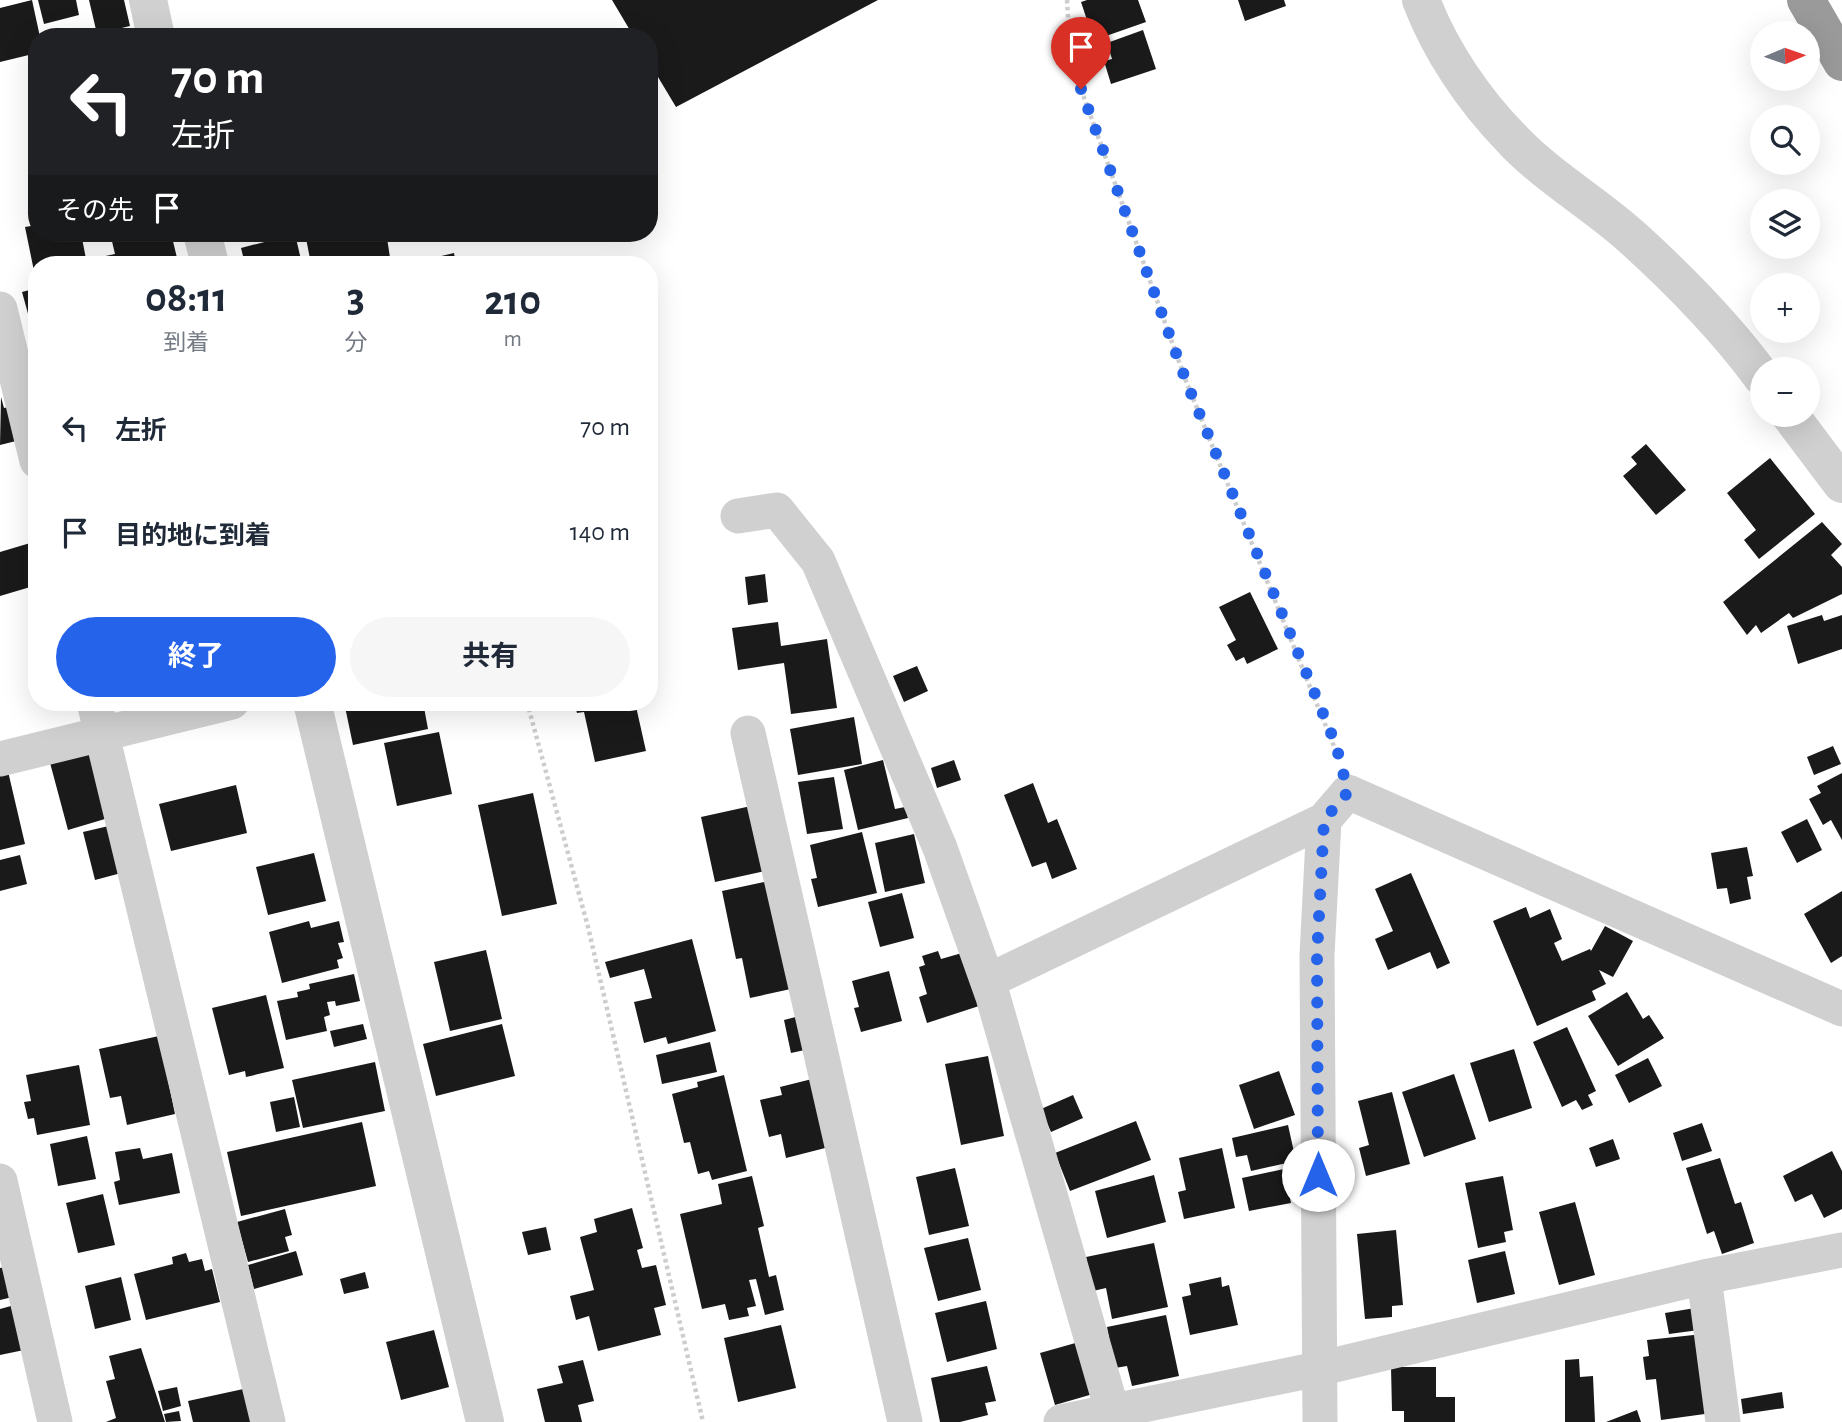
<!DOCTYPE html>
<html lang="ja">
<head>
<meta charset="utf-8">
<style>
  :root { --surface:#fff; --page:#f6f6f7; --text:#1f2937; --muted:#747a83; --accent:#2563eb }
  body { margin:0; font-family:"Alegreya Sans","Noto Sans JP",sans-serif; background:var(--page); color:var(--text); height:100vh; display:flex; flex-direction:column; font-size:26px; white-space:nowrap }
  * { box-sizing:border-box; margin:0 }
  p { font-size:23px; color:var(--muted) }
  .icon { flex:none; width:38px; height:38px; fill:none; stroke:currentColor; stroke-width:2; stroke-linecap:round; stroke-linejoin:round }
  .map { position:relative; flex:1; overflow:hidden }
  .side { position:absolute; left:28px; top:256px; width:630px; height:455px; display:flex; flex-direction:column; background:var(--surface); border-radius:28px; box-shadow:0 7px 28px #0002 }
  .side>* { flex:none }
  .guide { position:absolute; left:28px; top:28px; width:630px; height:214px; border-radius:28px; box-shadow:0 7px 28px #0002; background:#202124; color:#fff; overflow:hidden }
  .needle { width:46px; rotate:88deg }
  .fabs { position:absolute; left:1750px; top:21px; display:grid; gap:14px }
  .fabs a { display:grid; place-items:center; width:70px; height:70px; border-radius:50%; background:var(--surface); box-shadow:0 7px 28px #0002; font-size:35px }
  .pin { position:absolute; display:grid; place-items:center; width:60px; height:60px; color:#fff; margin:-72px -30px; border-radius:50% 50% 50% 0; rotate:-45deg; box-shadow:0 0 7px #0007 }
  .pin .icon { rotate:45deg }
  .me { position:absolute; width:77px; margin:-38px; rotate:0deg; stroke-linejoin:round; filter:drop-shadow(0 0 5px #0008) }
  .turn { display:flex; align-items:center; gap:24px; height:147px; padding:0 28px; font-size:32px }
  .turn .icon { width:91px; height:91px; stroke-width:2.5 }
  .turn b { display:block; font-size:49px; line-height:60px }
  .then { display:flex; align-items:center; height:66px; padding:0 28px; background:#0003; gap:14px; font-size:26px }
  .eta { display:flex; justify-content:space-evenly; align-items:center; height:119px; text-align:center }
  .eta b { font-size:42px; font-weight:700; line-height:49px }
  .cta { display:flex; gap:14px; margin-top:auto; padding:14px 28px }
  .cta a { flex:1; height:80px; border-radius:42px; background:var(--accent); color:#fff; font-size:28px; font-weight:700; line-height:80px; text-align:center }
  .cta a+a { background:var(--page); color:var(--text) }
  ul { padding:0; list-style:none }
  li { display:flex; align-items:center; gap:21px; height:105px; padding:0 28px }
  li div { flex:1 }
  li b { display:block; font-size:26px }
  li em { font-style:normal }
  .map>svg:first-child { display:block }
  .building { fill:#1a1a1a }
  .lines { fill:none; stroke-linecap:round; stroke-linejoin:round }
  .path { stroke:#cdcdcd; stroke-width:4.5; stroke-dasharray:3.5 3.5; stroke-linecap:butt }
  .minor { stroke:#d0d0d0; stroke-width:35 }
  .tertiary { stroke:#d0d0d0; stroke-width:38 }
  .motorway { stroke:#9a9a9a; stroke-width:38 }
  .route { stroke:#2563eb; stroke-width:12; stroke-dasharray:0 21.6 }
</style>
</head>
<body>
<div class="map">
<svg width="1842" height="1422" viewBox="0 0 1842 1422">
  <rect width="100%" height="100%" fill="#fff"/>
  <path class="building" d="M32 0 40 37H37V53L0 62V8Z
    M38 0H76L79 15 44 24Z
    M89 0H124L130 26 97 34Z
    M612 0H878L676 107 649 62V37H634Z
    M1087 0H1138L1146 22 1086 43 1080 25 1088 23 1081 2Z
    M1238 0H1284L1286 6 1245 21Z
    M1143 30 1156 69 1111 84 1104 61 1112 59 1107 43Z
    M37 225V233H81L87 264H37L34 271 25 227Z
    M110 233H171L178 262 98 264 96 258 115 254Z
    M305 233H408V234L387 238 391 264H311Z
    M295 234 302 264H245L241 248Z
    M454 253 456 264H412V263Z
    M37 288V327L32 328 22 292Z
    M1 397 4 408 16 405 24 439 0 445Z
    M1646 444 1686 490 1656 515 1623 476 1637 464 1631 457Z
    M1770 458 1815 514 1759 559 1744 540 1756 530 1727 493Z
    M1822 522 1842 544 1831 555 1842 567V594L1793 618 1789 613 1761 633 1756 625 1747 635 1723 602Z
    M37 541V585L0 596V552Z
    M765 574 768 602 748 605 745 577Z
    M1250 592 1278 649 1247 664 1244 657 1236 661 1227 645 1236 640 1219 607Z
    M1822 615 1824 621 1842 615V649L1798 664 1787 626Z
    M778 622 781 646 827 639 837 708 791 714 784 663 738 670 732 628Z
    M917 666 928 691 904 702 893 676Z
    M119 702H146L147 703 120 709Z
    M344 702H423L428 729 353 745Z
    M574 702H635L646 751 595 762 584 712 577 713Z
    M854 717 862 764 798 775 790 729Z
    M439 732 452 794 397 806 384 743Z
    M96 746 115 816 68 830 49 759Z
    M1833 746 1841 764 1814 775 1807 757Z
    M883 760 895 809 905 807 908 818 858 830 844 770Z
    M954 760 961 780 937 788 931 768Z
    M7 767 25 844 0 850V768Z
    M1842 773V840L1831 820 1823 825 1809 799 1821 793 1817 786Z
    M834 777 843 829 807 834 798 782Z
    M1033 783 1048 823 1057 819 1077 869 1052 879 1046 862 1032 867 1004 795Z
    M236 785 247 833 171 851 159 804Z
    M533 793 557 904 502 916 478 805Z
    M751 806 765 871 715 882 701 817Z
    M1807 819 1822 850 1797 863 1781 832Z
    M113 825 125 872 95 880 83 832Z
    M862 832 877 893 818 907 811 879 817 878 810 845Z
    M914 834 925 883 885 892 875 843Z
    M1747 847 1753 876 1747 877 1751 899 1730 904 1727 888 1717 889 1711 853Z
    M314 853 326 901 268 915 256 867Z
    M20 855 27 884 0 891V860Z
    M1411 873 1450 963 1437 969 1430 952 1388 970 1375 939 1393 931 1375 889Z
    M774 880 800 987 750 998 742 958 736 959 722 891Z
    M1842 891V956L1831 963 1804 914Z
    M902 893 914 938 880 947 868 902Z
    M1526 907 1530 918 1550 909 1562 939 1554 943 1562 961 1590 949 1591 951 1605 926 1633 941 1613 977 1599 970 1606 984 1592 991 1596 1000 1537 1026 1493 921Z
    M309 921 311 928 339 921 344 942 338 943 343 958 337 960 339 968 282 983 269 932Z
    M692 939 716 1031 668 1044 666 1037 644 1043 634 1002 652 998 644 969 610 978 605 962Z
    M486 950 502 1019 450 1031 434 962Z
    M938 951 941 959 962 953 979 1006 927 1023 919 997 927 994 919 967 925 965 922 956Z
    M889 971 902 1021 861 1032 854 1008 859 1007 852 981Z
    M354 974 360 1001 336 1006 335 1001 327 1002 330 1015 324 1017 327 1031 286 1040 277 1001 298 997 297 992 310 989 309 984Z
    M1627 992 1643 1019 1649 1015 1664 1038 1618 1066 1588 1016Z
    M266 995 284 1068 246 1077 245 1071 229 1075 212 1008Z
    M807 1014 814 1048 791 1053 784 1020Z
    M363 1024 367 1039 334 1047 330 1031Z
    M502 1024 515 1076 436 1096 423 1044Z
    M1567 1027 1596 1091 1588 1095 1593 1105 1582 1110 1576 1100 1562 1107 1533 1042Z
    M159 1036 175 1114 127 1125 121 1096 110 1098 99 1049Z
    M710 1042 717 1072 662 1084 656 1055Z
    M1514 1049 1532 1108 1489 1122 1470 1063Z
    M988 1056 1004 1136 961 1145 945 1064Z
    M1648 1058 1662 1086 1629 1103 1615 1075Z
    M375 1062 385 1111 303 1128 292 1080Z
    M79 1065 90 1125 37 1135 34 1118 28 1119 24 1102 31 1101 26 1075Z
    M1279 1071 1295 1115 1254 1129 1239 1085Z
    M1454 1074 1476 1139 1424 1157 1402 1092Z
    M724 1075 747 1171 712 1180 709 1171 698 1174 690 1142 684 1143 672 1094 698 1087 697 1082Z
    M812 1079 837 1145 786 1158 781 1134 769 1137 760 1100 782 1095 780 1087Z
    M1392 1092 1410 1164 1366 1176 1359 1148 1369 1145 1358 1101Z
    M1073 1095 1083 1118 1051 1132 1041 1109Z
    M294 1097 300 1127 276 1132 270 1102Z
    M1136 1121 1151 1160 1070 1191 1055 1153Z
    M362 1122 376 1186 241 1216 227 1152Z
    M1702 1123 1712 1151 1682 1161 1673 1133Z
    M1288 1125 1296 1161 1251 1171 1247 1155 1236 1157 1232 1138Z
    M87 1136 96 1179 58 1186 50 1144Z
    M1613 1139 1620 1159 1596 1167 1589 1148Z
    M140 1148 143 1159 172 1153 180 1193 119 1205 114 1182 120 1180 115 1152Z
    M1222 1148 1235 1208 1184 1219 1178 1192 1186 1190 1179 1158Z
    M1832 1151 1842 1171V1209L1824 1218 1812 1194 1795 1202 1783 1176Z
    M1720 1158 1735 1204 1741 1202 1754 1243 1722 1254 1714 1231 1707 1234 1686 1168Z
    M955 1168 969 1226 929 1235 916 1177Z
    M1284 1169 1291 1203 1249 1211 1242 1178Z
    M1154 1175 1166 1222 1107 1238 1095 1191Z
    M752 1176 764 1226 758 1228 769 1277 776 1275 784 1310 765 1315 756 1279 749 1280 756 1306 747 1308 749 1316 729 1320 725 1304 702 1309 680 1214 722 1204 718 1184Z
    M1503 1176 1513 1230 1504 1232 1506 1242 1478 1248 1465 1183Z
    M103 1194 115 1245 78 1253 66 1203Z
    M1575 1202 1595 1275 1559 1285 1539 1212Z
    M632 1208 643 1248 637 1250 642 1268 656 1265 666 1305 654 1308 661 1335 598 1351 589 1316 576 1320 570 1296 594 1290 580 1237 597 1232 594 1219Z
    M285 1209 292 1235 285 1237 289 1251 248 1262 237 1222Z
    M546 1227 551 1250 528 1255 522 1232Z
    M1396 1230 1403 1305 1392 1306V1317L1365 1319 1357 1234Z
    M968 1238 981 1290 938 1301 924 1248Z
    M1154 1243 1168 1307 1112 1319 1106 1288 1093 1291 1086 1257Z
    M296 1251 303 1275 254 1289 248 1265Z
    M1505 1251 1515 1294 1477 1303 1468 1260Z
    M186 1253 189 1262 202 1259 205 1271 212 1269 220 1302 146 1320 134 1274 173 1264 172 1257Z
    M9 1266 17 1296 0 1300V1268Z
    M365 1272 369 1288 344 1294 340 1279Z
    M121 1277 131 1320 95 1329 85 1286Z
    M1221 1277 1222 1287 1229 1285 1238 1325 1190 1335 1182 1297 1191 1295 1189 1284Z
    M986 1301 997 1349 947 1362 935 1313Z
    M11 1306 24 1350 0 1355V1309Z
    M1695 1308 1699 1330 1669 1334 1665 1313Z
    M1166 1315 1179 1376 1132 1386 1127 1366 1115 1368 1107 1327Z
    M781 1325 796 1388 738 1402 724 1338Z
    M434 1330 449 1387 401 1400 386 1342Z
    M1703 1334 1712 1413 1661 1420 1656 1379 1646 1380 1643 1357 1649 1356 1647 1340Z
    M1079 1342 1093 1394 1055 1405 1040 1353Z
    M141 1348 165 1422H106L116 1418 106 1381 115 1379 109 1356Z
    M1579 1359 1580 1377 1593 1376 1595 1422H1565V1360Z
    M583 1360 594 1401 578 1405 582 1422H545L537 1389 563 1383 558 1366Z
    M987 1366 996 1401 985 1403 988 1415 960 1422H940L931 1378Z
    M1391 1367H1436V1397H1455V1422H1404V1411H1392Z
    M177 1387 181 1406 163 1411 158 1391Z
    M248 1388 255 1422H193L188 1401Z
    M1782 1392 1784 1408 1743 1414 1741 1399Z
    M1637 1410 1641 1422H1606Z
    M179 1411 181 1421 166 1422 164 1414Z"/>
  <g class="lines">
    <path class="path" d="M1067 0 1070 51 1081 89 1186 381 1340 761
      M527 702 588 927 703 1422"/>
    <path class="minor" d="M0 309 37 461
      M738 516 777 510 818 561 940 848 993 997 1112 1410
      M94 702 268 1422
      M748 733 905 1422
      M0 759 232 702
      M988 981 1324 820
      M0 1181 55 1422
      M1704 1277 1723 1422
      M1061 1422 1318 1369 1704 1277 1842 1250
      M1320 1422 1317 955 1324 820 1348 792 1842 1009"/>
    <path class="tertiary" d="M148 0 156 37
      M1421 0C1440 50 1473 99 1511 138 1547 177 1596 204 1635 240 1680 281 1726 328 1762 377
      M202 233 210 264
      M1790 415 1842 484
      M312 702 485 1422"/>
    <path class="motorway" d="M1806 0 1842 62"/>
  </g>
  <g class="lines">
    <path class="route" d="M1081 89 1186 381 1336 745 1348 792 1324 820 1317 955 1318 1175"/>
  </g>
</svg>
<div class="fabs">
<a><svg class="needle" viewBox="-14 -14 28 28"><path d="M0-13l5 13h-10z" fill="#e53935"/><path d="M0 13l5-13h-10z" fill="#747a83"/></svg></a>
<a><svg class="icon" aria-label="search" viewBox="0 0 24 24"><circle cx="10" cy="10" r="6"/><path d="M15 15l6 6"/></svg></a>
<a><svg class="icon" aria-label="layers" viewBox="0 0 24 24"><path d="M12 4l9 5-9 5-9-5zM3 14l9 5 9-5"/></svg></a>
<a>+</a>
<a>−</a>
</div>
<div class="pin" style="left:1081px;top:89px;background:#d93025"><svg class="icon" aria-label="arrive" viewBox="0 0 24 24"><path d="M6 21V4h12l-3 4 3 4H6"/></svg></div>
<svg class="me" style="left:1318px;top:1175px" viewBox="-20 -20 40 40"><circle r="19" fill="#fff"/><path d="M0-13L10 11 0 6-10 11z" fill="#2563eb"/></svg>
<div class="guide">
<div class="turn"><svg class="icon" aria-label="left" viewBox="0 0 24 24"><path d="M17 20v-9H6M10 6l-5 5 5 5"/></svg><div><b>70 m</b>左折</div></div>
<div class="then">その先<svg class="icon" aria-label="arrive" viewBox="0 0 24 24"><path d="M6 21V4h12l-3 4 3 4H6"/></svg></div>
</div>
<section class="side">
<div class="eta">
<div><b>08:11</b><p>到着</p></div>
<div><b>3</b><p>分</p></div>
<div><b>210</b><p>m</p></div>
</div>
<ul>
<li><svg class="icon" aria-label="left" viewBox="0 0 24 24"><path d="M17 20v-9H6M10 6l-5 5 5 5"/></svg><div><b>左折</b></div><em>70 m</em></li>
<li><svg class="icon" aria-label="arrive" viewBox="0 0 24 24"><path d="M6 21V4h12l-3 4 3 4H6"/></svg><div><b>目的地に到着</b></div><em>140 m</em></li>
</ul>
<div class="cta"><a>終了</a><a>共有</a></div>
</section>
</div>
</body>
</html>
